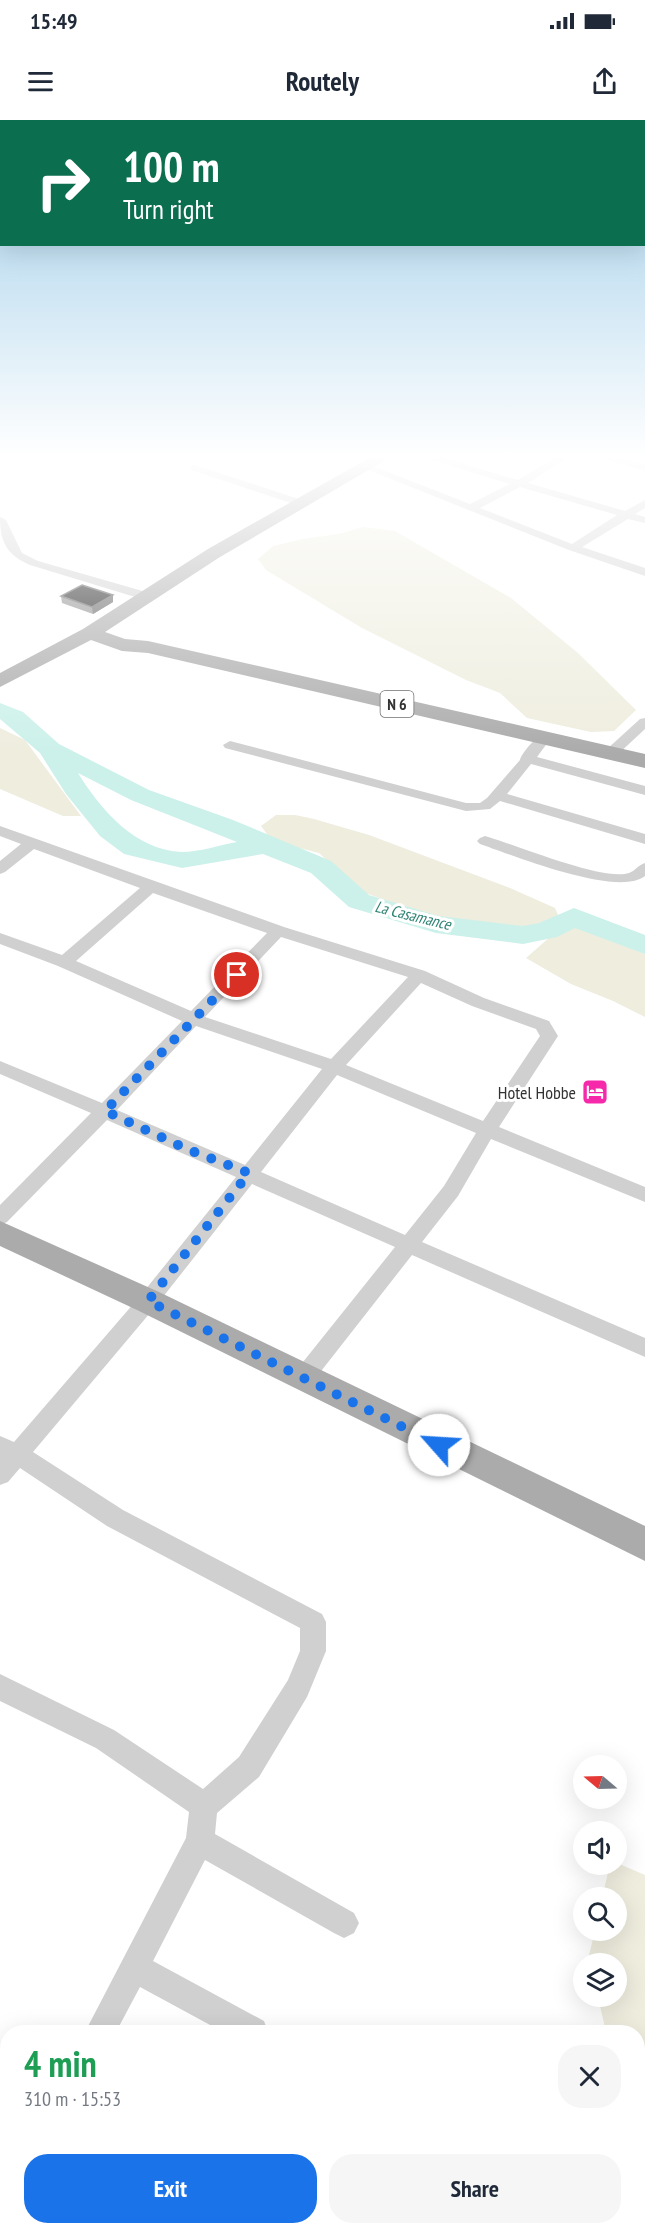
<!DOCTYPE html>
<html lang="en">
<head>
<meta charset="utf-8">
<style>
  :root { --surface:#fff; --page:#f6f6f7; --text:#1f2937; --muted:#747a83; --accent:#1a73e8 }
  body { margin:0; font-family:"PT Sans Narrow",sans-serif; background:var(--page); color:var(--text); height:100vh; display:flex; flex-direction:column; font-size:22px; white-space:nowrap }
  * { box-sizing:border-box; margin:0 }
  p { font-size:20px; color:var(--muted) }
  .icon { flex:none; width:33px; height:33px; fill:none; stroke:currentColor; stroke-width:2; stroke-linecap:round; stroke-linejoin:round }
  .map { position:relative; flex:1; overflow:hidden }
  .sheet { position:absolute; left:0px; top:1905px; width:645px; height:210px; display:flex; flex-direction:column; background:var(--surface); border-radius:24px 24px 0 0; box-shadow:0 6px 24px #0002 }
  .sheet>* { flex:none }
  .banner { position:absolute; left:0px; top:0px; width:645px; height:126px; box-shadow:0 6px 24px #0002; background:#0b6e4f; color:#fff; overflow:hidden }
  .needle { width:39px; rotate:289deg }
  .controls { position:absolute; left:573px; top:1635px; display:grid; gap:12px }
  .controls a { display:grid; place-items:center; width:54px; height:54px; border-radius:50%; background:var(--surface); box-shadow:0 6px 24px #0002; font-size:30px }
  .pin { position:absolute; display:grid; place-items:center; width:51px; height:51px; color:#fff; margin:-26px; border:3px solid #fff; border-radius:50%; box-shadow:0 2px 6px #0007 }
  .me { position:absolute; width:66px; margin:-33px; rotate:296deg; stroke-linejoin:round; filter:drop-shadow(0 0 4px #0008) }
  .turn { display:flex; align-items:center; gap:21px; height:126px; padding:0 24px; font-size:27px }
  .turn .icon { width:78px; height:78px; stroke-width:2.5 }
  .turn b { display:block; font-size:42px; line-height:51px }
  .round { display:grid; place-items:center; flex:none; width:63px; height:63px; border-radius:24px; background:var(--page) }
  .head { display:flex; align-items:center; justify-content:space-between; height:102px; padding:0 24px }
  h1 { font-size:36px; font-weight:700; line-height:45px; color:#1e9e55 }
  .button { display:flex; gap:12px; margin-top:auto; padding:12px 24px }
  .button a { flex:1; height:69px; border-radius:24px; background:var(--accent); color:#fff; font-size:24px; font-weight:700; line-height:69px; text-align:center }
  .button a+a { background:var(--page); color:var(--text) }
  .status { display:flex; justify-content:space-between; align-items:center; height:42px; padding:0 30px; background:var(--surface); direction:ltr }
  .status svg { height:16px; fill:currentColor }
  header { display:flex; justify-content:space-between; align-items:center; height:78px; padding:0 24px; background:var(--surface); font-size:27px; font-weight:700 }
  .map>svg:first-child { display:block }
  .green { fill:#eeedde }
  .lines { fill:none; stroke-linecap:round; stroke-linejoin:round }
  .river { fill:#ccf1ea; fill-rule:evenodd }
  .minor { fill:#d0d0d0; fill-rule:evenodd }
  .primary { fill:#ababab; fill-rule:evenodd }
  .wall { fill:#8c8c8c }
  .shaded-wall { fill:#5f5f5f }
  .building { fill:#1a1a1a; stroke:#5f5f5f; stroke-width:1.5 }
  .route { stroke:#1a73e8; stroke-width:10; stroke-dasharray:0 18 }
  .labels { text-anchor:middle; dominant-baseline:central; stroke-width:6; stroke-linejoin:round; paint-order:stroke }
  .shield { fill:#fff; stroke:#707070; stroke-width:1.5 }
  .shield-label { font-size:16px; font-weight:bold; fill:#333 }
  .far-water-label { font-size:16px; font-style:italic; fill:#2f8374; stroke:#fff }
  .poi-label { font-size:18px; fill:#333; stroke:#fff; text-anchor:end }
</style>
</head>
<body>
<div class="status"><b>15:49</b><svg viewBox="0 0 49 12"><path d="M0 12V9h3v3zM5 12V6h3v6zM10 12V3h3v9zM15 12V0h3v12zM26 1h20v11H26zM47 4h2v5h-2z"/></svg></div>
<header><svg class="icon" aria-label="menu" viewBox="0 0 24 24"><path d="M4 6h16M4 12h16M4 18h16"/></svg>Routely<svg class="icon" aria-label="share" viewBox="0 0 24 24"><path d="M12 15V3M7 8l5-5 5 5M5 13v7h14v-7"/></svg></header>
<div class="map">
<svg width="645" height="2115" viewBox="0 0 645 2115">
  <rect width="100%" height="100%" fill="#fff"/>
  <path class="green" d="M363 407 395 411 511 478 578 533 636 590 614 611 591 612 527 598 500 573 466 560 362 508 266 450 258 439 273 426 303 419 339 414Z
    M0 608 25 620 81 696H63L0 669Z
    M276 695H295L314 699 369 715 510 768 555 788 562 804 537 807 442 801 360 771 319 733 272 721 261 706Z
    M578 805 645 834V897L613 881 571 864 526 838 559 809Z
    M617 1743 645 1755V2115H623L624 2108H638V1912H606L598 1877 616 1876V1844L591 1843 589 1835 595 1811 616 1810V1778L602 1777 610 1745Z"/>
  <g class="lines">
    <path class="river" d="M0 583 23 592 59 624 149 670 233 700 331 741 369 775 439 796 523 806 539 803 574 788 645 815V834L575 808 557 817 523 824 436 813 349 787 311 753 263 734 182 748 124 734 100 716 66 674 40 633 0 599ZM78 653 131 680 237 722C220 725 199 732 182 732 135 730 101 690 78 653Z"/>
    <path class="minor" d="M425 338H443L518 360 554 338H567L528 363 625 391 645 380V388L635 394 645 397V403L628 399 582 427 645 448V456L569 430 361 347 370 345 470 384 510 364ZM520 367 617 395 572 424 480 388Z
      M602 338H621L645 345V351Z
      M195 345 305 381 306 383 301 386 297 385 191 350V346Z
      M0 397 6 400 22 433 38 441 153 474 155 477 153 480H145L30 445C7 435 0 422 0 397Z
      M645 598V609L616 636H606L604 633 606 630 640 599Z
      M544 614 551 618 537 637 645 666V675L531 644 507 674 645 714V724L500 681 490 689 466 691 225 628 223 625 230 621 466 683H480L487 678 520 640C521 634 536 616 544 614Z
      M0 706 284 807 425 851 484 878 549 901 558 916 499 1007 645 1067V1082L491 1019 458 1076 422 1122 645 1218V1237L412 1135 311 1264 303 1267 295 1264 292 1258 295 1252 395 1127 252 1064 155 1187 33 1332 123 1390 322 1494 326 1502V1531L307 1577 259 1657 217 1693 215 1714 354 1793 359 1803 354 1813 344 1818 334 1813 205 1740 153 1841 264 1901 268 1912H223L140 1867 116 1912H85L186 1718 189 1692 96 1628 0 1581V1554L114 1610 203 1669 239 1637 288 1560 300 1531V1508L107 1406 20 1348 8 1362 0 1365V1316L14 1322 141 1175 236 1057 107 1000 7 1102 0 1105V1085L91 993 0 954V941L102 983 182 901 58 846 0 824V813L62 835 140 768 34 729 5 752 0 754V741L21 724 0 716ZM153 773 267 813 191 891 76 841ZM281 817 408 857 331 939 205 897ZM421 863 472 886 536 909 540 916 483 1001 346 945ZM196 906 322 949 245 1045 117 990ZM337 955 476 1013 444 1066 405 1115 261 1052Z
      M485 716C514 724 604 762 629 753 635 751 638 745 645 743V756C618 778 512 735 480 724L477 721 480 718Z
      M8 2066V2108H12L0 2112V2069Z
      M332 2108H364V2115H330Z
      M524 2108H556L560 2115H526Z"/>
    <path class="primary" d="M369 338H389L220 437 105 512 125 519 148 521 645 634V648L148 533 122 531 91 520 0 567V553L83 509 208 429Z
      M0 1101 159 1172 645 1406V1441L137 1190 0 1126Z"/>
  </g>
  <path class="wall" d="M61 476 113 482 93 494 62 483Z"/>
  <path class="shaded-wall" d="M113 475V482L93 494 92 487Z"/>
  <path class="building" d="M82 465 113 475 92 487 61 476Z"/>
  <linearGradient id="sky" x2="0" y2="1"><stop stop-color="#9dcce9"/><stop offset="0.53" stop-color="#fff"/><stop offset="1" stop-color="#fff" stop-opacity="0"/></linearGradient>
  <rect width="645" height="634" fill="url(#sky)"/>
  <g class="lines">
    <path class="route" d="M237 855 105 991 189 1030 249 1053 148 1181 439 1325"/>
  </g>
  <defs>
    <symbol id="hotel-square" viewBox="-11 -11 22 22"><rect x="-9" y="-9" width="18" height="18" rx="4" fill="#f629ab" stroke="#fff"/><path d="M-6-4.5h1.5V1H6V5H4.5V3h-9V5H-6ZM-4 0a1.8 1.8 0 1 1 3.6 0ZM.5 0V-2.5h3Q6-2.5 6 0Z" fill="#fff"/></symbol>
  </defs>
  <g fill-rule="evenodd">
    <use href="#hotel-square" x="580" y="957" width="30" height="30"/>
  </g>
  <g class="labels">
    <rect class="shield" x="380.5" y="571" width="33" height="26" rx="4.5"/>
    <g class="shield-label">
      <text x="397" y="584">N 6</text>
    </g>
    <g class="far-water-label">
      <text transform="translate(413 795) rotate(14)">La Casamance</text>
    </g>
    <g class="poi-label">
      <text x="576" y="972">Hotel Hobbe</text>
    </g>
  </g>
</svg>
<div class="controls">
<a><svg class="needle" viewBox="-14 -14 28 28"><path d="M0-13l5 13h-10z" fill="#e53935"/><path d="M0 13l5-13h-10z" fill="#747a83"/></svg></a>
<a><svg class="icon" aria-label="sound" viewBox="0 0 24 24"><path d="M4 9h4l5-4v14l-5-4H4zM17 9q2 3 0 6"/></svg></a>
<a><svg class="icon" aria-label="search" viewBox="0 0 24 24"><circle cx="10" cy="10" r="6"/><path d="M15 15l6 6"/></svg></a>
<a><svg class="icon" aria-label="layers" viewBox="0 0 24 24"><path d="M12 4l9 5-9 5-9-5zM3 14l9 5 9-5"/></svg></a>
</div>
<div class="pin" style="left:237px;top:855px;background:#d93025"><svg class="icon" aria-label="arrive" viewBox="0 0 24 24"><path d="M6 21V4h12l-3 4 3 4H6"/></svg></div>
<svg class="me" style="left:439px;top:1325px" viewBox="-20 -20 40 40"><circle r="19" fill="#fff"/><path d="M0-13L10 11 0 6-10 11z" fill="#1a73e8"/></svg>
<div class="banner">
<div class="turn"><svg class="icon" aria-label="right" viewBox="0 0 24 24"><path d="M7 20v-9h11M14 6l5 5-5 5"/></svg><div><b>100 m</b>Turn right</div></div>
</div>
<section class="sheet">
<div class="head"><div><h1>4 min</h1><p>310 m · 15:53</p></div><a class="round"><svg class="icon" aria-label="close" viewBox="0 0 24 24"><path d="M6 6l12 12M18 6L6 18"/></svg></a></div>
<div class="button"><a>Exit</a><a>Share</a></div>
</section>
</div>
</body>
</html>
